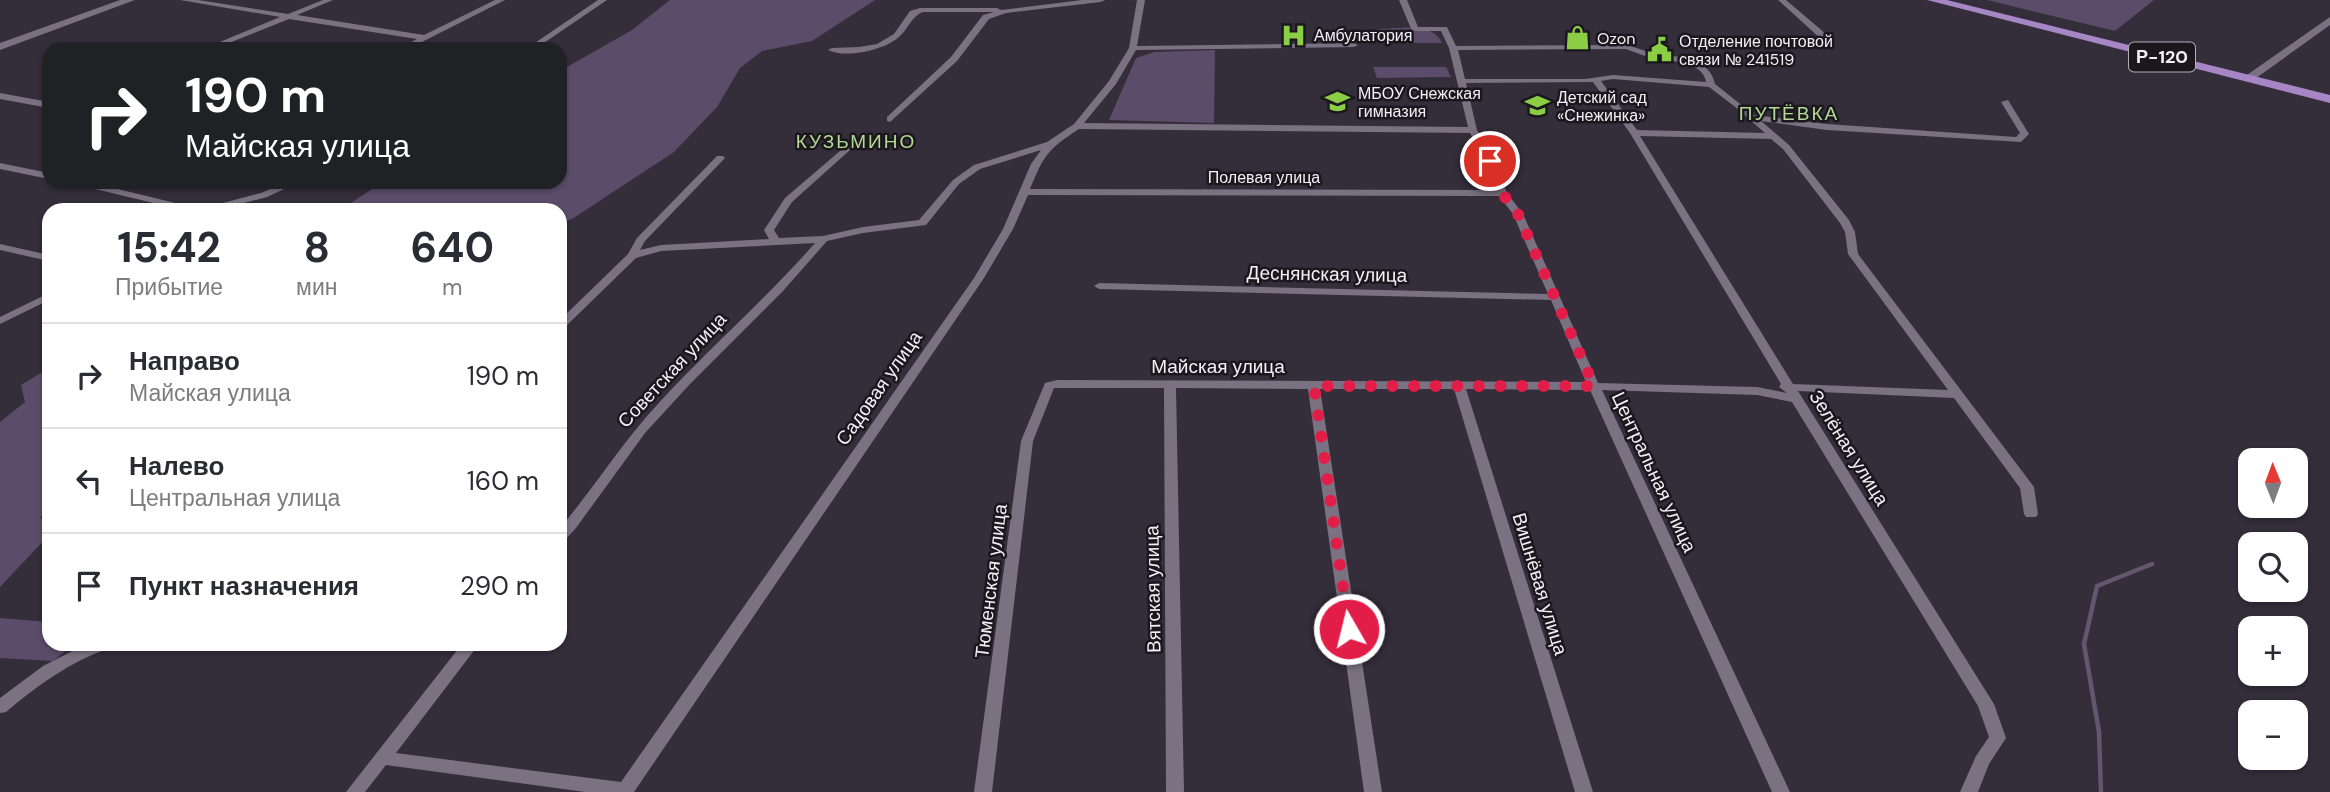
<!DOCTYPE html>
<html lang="ru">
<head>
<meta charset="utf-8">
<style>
  :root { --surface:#fff; --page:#f2f2f3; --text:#2b2b33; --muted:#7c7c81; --line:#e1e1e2 }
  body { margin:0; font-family:"DM Sans",sans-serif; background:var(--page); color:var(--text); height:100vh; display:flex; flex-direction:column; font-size:26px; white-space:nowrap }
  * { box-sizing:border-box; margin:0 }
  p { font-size:23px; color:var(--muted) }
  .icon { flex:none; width:38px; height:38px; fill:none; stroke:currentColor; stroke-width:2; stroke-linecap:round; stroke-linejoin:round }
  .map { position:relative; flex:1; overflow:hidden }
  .sheet { position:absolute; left:42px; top:203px; width:525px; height:448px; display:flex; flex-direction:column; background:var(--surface); border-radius:21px; box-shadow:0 2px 5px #0004 }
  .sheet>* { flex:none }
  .hud { position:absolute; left:42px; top:42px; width:525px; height:147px; border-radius:21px; box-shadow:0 2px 5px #0004; background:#202124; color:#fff; overflow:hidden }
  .needle { width:46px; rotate:359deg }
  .tools { position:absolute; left:2238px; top:448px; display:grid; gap:14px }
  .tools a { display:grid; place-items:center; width:70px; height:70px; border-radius:14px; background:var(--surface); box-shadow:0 2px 5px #0004; font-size:35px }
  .pin { position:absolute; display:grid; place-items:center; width:60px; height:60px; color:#fff; margin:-30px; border:4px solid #fff; border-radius:50%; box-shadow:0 2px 7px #0007 }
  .me { position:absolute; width:77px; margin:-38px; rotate:352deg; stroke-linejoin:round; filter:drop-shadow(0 0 5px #0008) }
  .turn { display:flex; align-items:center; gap:24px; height:147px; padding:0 28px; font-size:32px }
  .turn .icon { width:91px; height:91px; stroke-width:2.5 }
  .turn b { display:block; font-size:49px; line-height:60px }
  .eta { display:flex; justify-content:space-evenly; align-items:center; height:119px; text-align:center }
  .eta b { font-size:42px; font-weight:700; line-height:49px }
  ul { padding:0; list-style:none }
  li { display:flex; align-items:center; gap:21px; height:105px; padding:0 28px; border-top:2px solid var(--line) }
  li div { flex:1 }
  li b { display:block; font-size:26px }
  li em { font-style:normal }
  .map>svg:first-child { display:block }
  .green { fill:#5b4c69 }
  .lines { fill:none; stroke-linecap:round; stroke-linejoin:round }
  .stream { stroke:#63566e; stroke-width:4.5 }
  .street { fill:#7a7282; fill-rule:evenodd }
  .secondary { fill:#7a7282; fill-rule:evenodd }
  .primary { fill:#a786c5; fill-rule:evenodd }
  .route { stroke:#e11d48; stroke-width:12; stroke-dasharray:0 21.6 }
  .labels { text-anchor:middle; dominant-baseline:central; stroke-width:5; stroke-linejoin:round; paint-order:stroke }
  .far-poi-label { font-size:16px; fill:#f3eff7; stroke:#1a171d; text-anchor:start }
  .far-street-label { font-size:16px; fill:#f3eff7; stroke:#1a171d }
  .shield { fill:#1a171d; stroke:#b2aeb6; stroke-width:2 }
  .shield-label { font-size:18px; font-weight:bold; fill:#f3eff7 }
  .far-quarter-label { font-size:19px; letter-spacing:2px; fill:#b3d994; stroke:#1a171d }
  .street-label { font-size:19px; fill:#f3eff7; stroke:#1a171d }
</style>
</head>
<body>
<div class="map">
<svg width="2330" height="792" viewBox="0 0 2330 792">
  <rect width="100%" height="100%" fill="#342d3a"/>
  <path class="green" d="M670 0H875L812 41 762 51 740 68 717 107 674 152 572 219 560 223V210H340L383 182H560V71L632 30Z
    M1987 0H2154L2115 31Z
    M1378 29C1399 29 1432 21 1442 43H1384Z
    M1215 50 1214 123 1109 120 1136 58 1154 52Z
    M1373 67H1446L1451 77 1377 78Z
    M49 368V513L40 517 49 528V535L0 587V422L25 402 21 385Z
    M0 618 49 622V644H74L53 661 0 658Z"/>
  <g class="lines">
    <path class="stream" d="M2101 792 2099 732 2084 644 2097 586 2152 564"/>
    <path class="street" d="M180 0H198L288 14 323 0H333L297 15 424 35 495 0H505L408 49H398L417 39 289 19 214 49H203L280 17Z
      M598 0H607L535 49H526Z
      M1082 0H1105L1101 2 1006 13 989 19 957 61 890 122 887 121V117L951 57 983 15 994 12H923C912 16 909 27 901 35 887 50 846 59 828 50L832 48 859 47 877 44 894 34 910 11 920 8H997L1001 10Z
      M1137 0H1145L1137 46 1354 43 1358 45 1354 47 1136 50 1116 84 1084 123 1468 127 1449 48 1441 31H1412L1399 0H1407L1418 27H1447L1456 46 1626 45C1635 47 1644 51 1653 53 1675 57 1710 57 1715 84L1754 115 1827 124 2016 137 2020 133 2001 102 2008 100 2029 134 2021 142 1827 130 1761 121 1789 145 1849 220 1855 232 1858 254 2034 487 2038 514 2036 517H2026L2024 514 2020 488 1954 398 1798 391 1994 704 2006 738 1989 764 1978 792H1960L1976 756 1989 737 1978 706 1792 402 1757 395 1602 390 1790 792H1772L1590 390 1466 389 1593 792H1575L1454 389H1320L1382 792H1364L1308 389 1176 388 1184 792H1166L1164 388H1054L1033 441 992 792H974L1021 441 1045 383 1057 380 1586 382 1551 300 1099 289 1094 286 1099 283 1548 294 1513 214 1499 196 1028 195 1013 229 984 278 634 792H585L386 765 365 792H346L462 644H479L396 753 621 782 974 278 1003 229 1031 164 1041 150 980 169 959 184 926 225 863 233 827 241 783 291 690 384 645 433 576 528 565 540 560 542V528C594 488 621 444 657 405 708 349 765 300 815 243L661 251 636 258 564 328 560 329V320L628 254 637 238 717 156H723L725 158 645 241 640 250 661 245 769 239 764 230 785 198 847 145 850 146V150L792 202 774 230 779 238 823 236 863 227 919 220 953 180 974 165 1047 142 1074 124 1109 81 1129 48ZM1626 49C1635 52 1644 56 1653 58 1670 61 1703 61 1706 82L1613 75 1585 79H1465L1458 50ZM1613 79 1709 87 1734 106 1765 133 1637 130 1601 81ZM1593 82 1630 133 1781 384 1779 387 1787 393 1757 387 1598 383 1523 214 1507 193 1495 161 1477 130 1466 83ZM1079 129 1470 133 1485 161 1496 190 1030 189C1044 155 1048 149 1079 129ZM1640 136 1771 139 1783 149 1840 223 1845 232 1848 254 1948 390 1793 384Z
      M1778 0H1786L1826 34V38H1820Z
      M0 93 49 102V108L0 99Z
      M0 163 49 173V179L0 169Z
      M72 182H89L200 209 261 193 286 182H299L267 197 217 210H183L74 184Z
      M0 244 49 255V261L0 250Z
      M49 293V300L0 324V317Z
      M86 644H112L109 648C70 662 38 685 6 712L0 713V698L43 666Z"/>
    <path class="secondary" d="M120 0H135L0 50V43Z
      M2330 17V25L2252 81H2244V77Z"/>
    <path class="primary" d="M1927 0H1947L2330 95V103Z"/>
  </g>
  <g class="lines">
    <path class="route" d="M1349 629 1314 386H1594L1518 214 1502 193 1490 161"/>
  </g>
  <defs>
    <symbol id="hospital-bare" viewBox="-9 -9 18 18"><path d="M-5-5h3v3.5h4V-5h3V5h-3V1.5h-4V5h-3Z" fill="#8bce46" stroke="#1a171d" stroke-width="2.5" paint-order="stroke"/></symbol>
    <symbol id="shop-bare" viewBox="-9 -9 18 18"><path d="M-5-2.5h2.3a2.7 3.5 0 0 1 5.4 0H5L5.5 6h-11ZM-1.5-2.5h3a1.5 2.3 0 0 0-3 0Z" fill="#8bce46" stroke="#1a171d" stroke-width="2.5" paint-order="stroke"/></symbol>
    <symbol id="civic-bare" viewBox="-9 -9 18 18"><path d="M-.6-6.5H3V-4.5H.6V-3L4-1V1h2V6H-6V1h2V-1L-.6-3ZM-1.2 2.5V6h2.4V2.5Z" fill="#8bce46" stroke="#1a171d" stroke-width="2.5" paint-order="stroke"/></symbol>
    <symbol id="school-bare" viewBox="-9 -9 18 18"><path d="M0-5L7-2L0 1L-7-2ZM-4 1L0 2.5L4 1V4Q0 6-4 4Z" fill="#8bce46" stroke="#1a171d" stroke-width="2.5" paint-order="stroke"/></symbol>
  </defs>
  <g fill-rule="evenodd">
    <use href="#hospital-bare" x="1276" y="18" width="35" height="35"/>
    <use href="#shop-bare" x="1560" y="20" width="35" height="35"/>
    <use href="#civic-bare" x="1642" y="32" width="35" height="35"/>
    <use href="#school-bare" x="1320" y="84" width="35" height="35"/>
    <use href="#school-bare" x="1520" y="88" width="35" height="35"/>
  </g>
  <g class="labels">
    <g class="far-poi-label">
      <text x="1314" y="35">Амбулатория</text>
      <text x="1597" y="38">Ozon</text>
      <text x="1679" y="41">Отделение почтовой<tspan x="1679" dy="18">связи № 241519</tspan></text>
      <text x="1358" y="93">МБОУ Снежская<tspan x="1358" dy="18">гимназия</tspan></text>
      <text x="1557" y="97">Детский сад<tspan x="1557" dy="18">«Снежинка»</tspan></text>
    </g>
    <g class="far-street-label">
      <text x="1264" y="177">Полевая улица</text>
    </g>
    <rect class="shield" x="2129" y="42.5" width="66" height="29" rx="5"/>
    <g class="shield-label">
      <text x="2162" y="57">Р-120</text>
    </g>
    <g class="far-quarter-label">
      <text x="1789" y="113">ПУТЁВКА</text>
      <text x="856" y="141">КУЗЬМИНО</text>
    </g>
    <g class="street-label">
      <text transform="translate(1327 274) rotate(1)">Деснянская улица</text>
      <text x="1218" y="366">Майская улица</text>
      <text transform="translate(672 370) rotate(-47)">Советская улица</text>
      <text transform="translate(879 388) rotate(-55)">Садовая улица</text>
      <text transform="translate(1849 448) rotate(58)">Зелёная улица</text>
      <text transform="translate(1654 472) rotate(65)">Центральная улица</text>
      <text transform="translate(991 581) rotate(-83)">Тюменская улица</text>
      <text transform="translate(1540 584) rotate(73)">Вишнёвая улица</text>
      <text transform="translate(1153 589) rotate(-91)">Вятская улица</text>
    </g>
  </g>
</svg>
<div class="tools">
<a><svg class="needle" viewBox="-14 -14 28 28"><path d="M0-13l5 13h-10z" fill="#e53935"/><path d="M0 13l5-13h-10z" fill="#7c7c81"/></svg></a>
<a><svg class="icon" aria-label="search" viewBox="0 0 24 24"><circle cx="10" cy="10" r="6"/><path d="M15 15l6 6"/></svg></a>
<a>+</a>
<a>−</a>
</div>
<div class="pin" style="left:1490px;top:161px;background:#d93025"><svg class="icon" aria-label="arrive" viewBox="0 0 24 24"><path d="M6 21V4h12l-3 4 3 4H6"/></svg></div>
<svg class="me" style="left:1349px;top:629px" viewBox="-20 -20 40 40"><circle r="17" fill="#e11d48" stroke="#fff" stroke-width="3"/><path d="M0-11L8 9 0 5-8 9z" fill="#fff"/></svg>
<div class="hud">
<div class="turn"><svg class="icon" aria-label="right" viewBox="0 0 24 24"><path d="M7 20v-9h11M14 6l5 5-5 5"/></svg><div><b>190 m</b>Майская улица</div></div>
</div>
<section class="sheet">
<div class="eta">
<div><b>15:42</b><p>Прибытие</p></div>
<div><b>8</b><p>мин</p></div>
<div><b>640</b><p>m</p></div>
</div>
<ul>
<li><svg class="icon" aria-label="right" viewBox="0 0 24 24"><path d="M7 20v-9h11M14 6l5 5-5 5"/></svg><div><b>Направо</b><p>Майская улица</p></div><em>190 m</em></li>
<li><svg class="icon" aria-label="left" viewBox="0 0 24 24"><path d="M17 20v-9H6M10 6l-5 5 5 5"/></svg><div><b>Налево</b><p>Центральная улица</p></div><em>160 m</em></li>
<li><svg class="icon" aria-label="arrive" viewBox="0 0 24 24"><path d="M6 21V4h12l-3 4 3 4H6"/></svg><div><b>Пункт назначения</b></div><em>290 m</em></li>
</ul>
</section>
</div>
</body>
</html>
